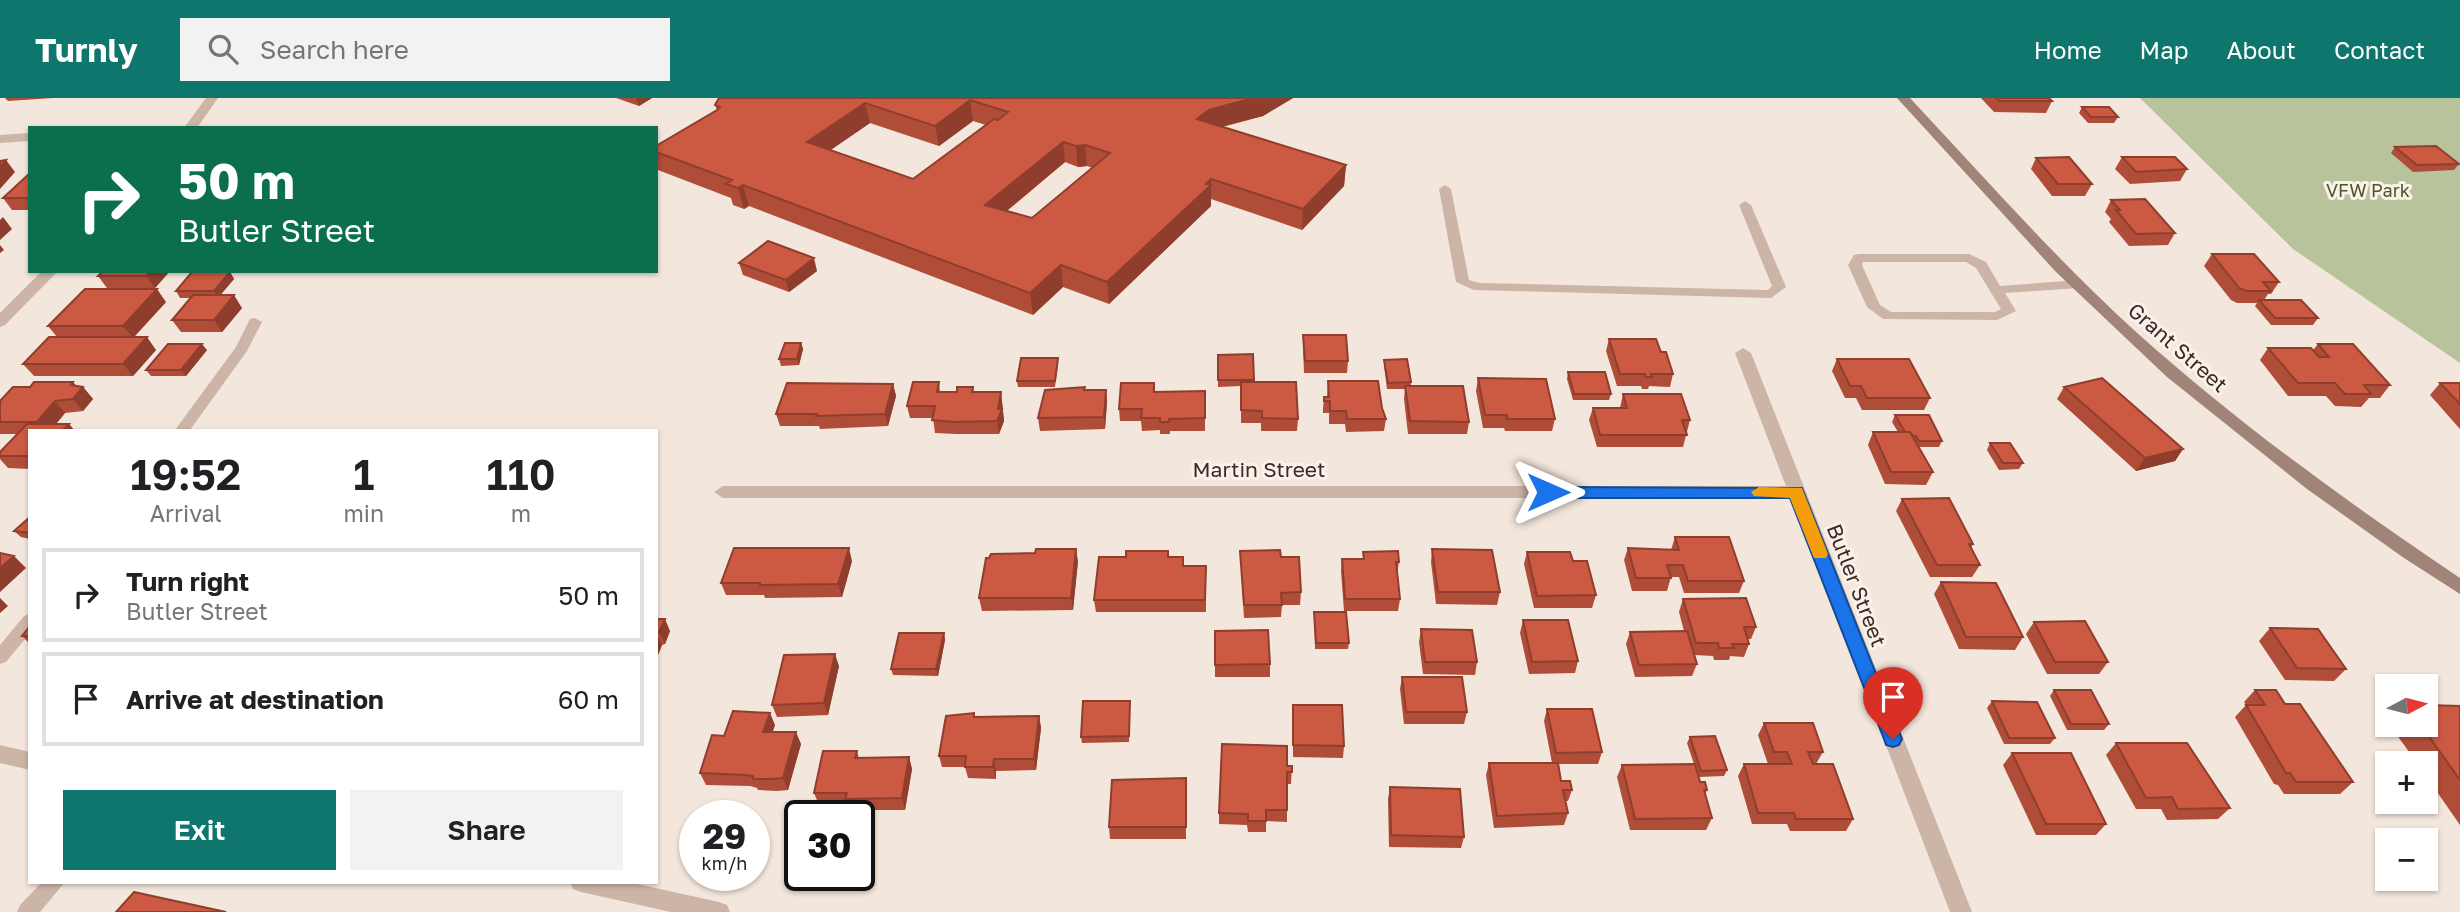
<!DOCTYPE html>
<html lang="en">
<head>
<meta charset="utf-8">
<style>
  :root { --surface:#fff; --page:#f2f2f2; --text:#202124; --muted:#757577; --line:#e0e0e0; --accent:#0f766e }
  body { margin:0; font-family:"Golos Text",sans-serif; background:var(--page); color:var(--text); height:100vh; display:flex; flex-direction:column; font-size:26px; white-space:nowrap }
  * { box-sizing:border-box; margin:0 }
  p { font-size:23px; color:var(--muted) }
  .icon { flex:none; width:38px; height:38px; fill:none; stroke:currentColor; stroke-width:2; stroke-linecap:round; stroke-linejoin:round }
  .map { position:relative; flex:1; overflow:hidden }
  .drawer { position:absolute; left:28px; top:331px; width:630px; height:455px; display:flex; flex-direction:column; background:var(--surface); border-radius:0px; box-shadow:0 2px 5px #0004 }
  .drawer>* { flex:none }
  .banner { position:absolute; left:28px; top:28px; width:630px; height:147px; border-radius:0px; box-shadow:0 2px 5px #0004; background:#0b6e4f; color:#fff; overflow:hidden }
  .needle { width:46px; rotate:83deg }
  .controls { position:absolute; left:2375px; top:576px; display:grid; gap:14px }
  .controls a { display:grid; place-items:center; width:63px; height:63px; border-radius:0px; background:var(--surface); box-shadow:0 2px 5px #0004; font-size:35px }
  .speed { position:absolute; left:679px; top:702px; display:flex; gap:14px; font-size:35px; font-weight:700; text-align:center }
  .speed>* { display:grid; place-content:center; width:91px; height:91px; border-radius:50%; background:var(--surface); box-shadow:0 2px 5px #0004; line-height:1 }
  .speed small { font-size:18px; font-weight:400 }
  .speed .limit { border:4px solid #111; border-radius:10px; background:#fff; color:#111 }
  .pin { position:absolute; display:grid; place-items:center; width:60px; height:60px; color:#fff; margin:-72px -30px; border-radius:50% 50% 50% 0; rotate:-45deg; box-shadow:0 0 7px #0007 }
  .pin .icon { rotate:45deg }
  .me { position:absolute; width:77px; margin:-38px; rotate:90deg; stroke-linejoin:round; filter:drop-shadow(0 0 5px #0008) }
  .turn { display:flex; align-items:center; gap:24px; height:147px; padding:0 35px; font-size:32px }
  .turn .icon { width:91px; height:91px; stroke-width:2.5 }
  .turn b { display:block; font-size:49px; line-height:60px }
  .eta { display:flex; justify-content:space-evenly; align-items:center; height:119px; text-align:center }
  .eta b { font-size:42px; font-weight:600; line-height:49px }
  .primary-button { display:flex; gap:14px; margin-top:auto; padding:14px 35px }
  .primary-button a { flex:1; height:80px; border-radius:0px; background:var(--accent); color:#fff; font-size:28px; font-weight:600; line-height:80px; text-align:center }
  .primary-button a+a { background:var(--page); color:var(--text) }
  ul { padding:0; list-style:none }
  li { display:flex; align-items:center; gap:21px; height:94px; margin:0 14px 10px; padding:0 21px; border:4px solid var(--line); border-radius:0px }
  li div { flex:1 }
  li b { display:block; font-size:26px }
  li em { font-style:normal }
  header { display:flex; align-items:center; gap:42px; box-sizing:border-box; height:98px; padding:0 35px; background:var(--accent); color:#fff }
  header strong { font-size:33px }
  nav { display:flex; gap:38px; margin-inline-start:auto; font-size:24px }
  .search { width:490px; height:63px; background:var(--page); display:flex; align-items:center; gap:18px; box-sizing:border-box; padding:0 24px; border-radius:0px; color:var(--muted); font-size:26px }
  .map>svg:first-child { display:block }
  .green { fill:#b9c39b }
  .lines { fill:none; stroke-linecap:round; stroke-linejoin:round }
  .lane { fill:#ccb5a7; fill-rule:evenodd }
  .street { fill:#ccb5a7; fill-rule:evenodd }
  .secondary { fill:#a08478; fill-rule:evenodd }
  .wall { fill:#af4d38; fill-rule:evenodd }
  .shaded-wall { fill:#8f3e2e }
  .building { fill:#cc5941; stroke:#8f3e2e; stroke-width:2; fill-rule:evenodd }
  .route { fill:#1a73e8; stroke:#114b97; stroke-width:2 }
  .slow { fill:#f59e0b }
  .labels { text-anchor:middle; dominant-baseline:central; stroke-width:6; stroke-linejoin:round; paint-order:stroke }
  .far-park-label { font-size:18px; fill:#4b582a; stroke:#fbf1e9 }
  .street-label { font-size:21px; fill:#382c28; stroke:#fbf1e9 }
</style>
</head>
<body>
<header>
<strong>Turnly</strong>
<div class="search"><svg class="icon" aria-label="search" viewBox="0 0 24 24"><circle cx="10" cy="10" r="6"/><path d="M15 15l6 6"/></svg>Search here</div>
<nav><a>Home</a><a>Map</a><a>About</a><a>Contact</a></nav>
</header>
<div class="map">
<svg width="2460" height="814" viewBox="0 0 2460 814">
  <rect width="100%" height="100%" fill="#f3e6dc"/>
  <path class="green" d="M2140 0H2460V265L2293 151Z"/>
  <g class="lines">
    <path class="lane" d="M1445 87 1451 91 1469 182 1480 185 1768 192 1772 188 1739 107 1745 103 1751 107 1786 189 1771 200 1474 192 1456 184 1439 91Z
      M1859 156H1969L1986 164 2000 188 2078 182 2085 186 2078 190 2005 195 2016 213 1997 222 1883 221 1867 209 1848 167 1854 157ZM1863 164H1966L1976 170 2001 211 1995 214H1891L1880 207 1862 167Z
      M255 220 262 224 247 253 190 332H175L236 249 250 221Z
      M30 516V535L6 564 0 566V547L24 518Z
      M42 784H65L40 814H17L20 807Z"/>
    <path class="street" d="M206 0H218L197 30H184Z
      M30 35V43L0 45V37Z
      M42 173H58L5 227 0 229V215Z
      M1743 250 1751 255 1972 814H1950L1791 400H723L714 394 723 388H1786L1735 255Z
      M0 647 30 654V672L0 665Z
      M570 784H628L719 804 727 807 730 814H671L581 794 573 791Z"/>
    <path class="secondary" d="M1897 0H1910C1984 79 2055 160 2135 233 2236 324 2347 404 2460 480V496L2404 460 2307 391 2167 279 2056 174Z"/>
  </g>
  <path class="wall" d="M5 0H53L8 3Z
    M616 0H652L639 8Z
    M719 0H1293L1263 18 1222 29 1346 67 1344 88 1302 132 1211 101V108L1109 206 1063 189 1033 217 749 108 744 111 733 107 731 100 658 72 656 67V48L717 12 715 7ZM973 23 986 27 913 81 830 52 870 25 939 48ZM1065 64 1078 69 1087 68 1093 70 1032 120 1007 113Z
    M1981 0H2049L2052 3 2046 15 1994 14Z
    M2082 9 2118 19 2114 25H2088L2079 15Z
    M2395 49 2459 66 2454 72 2413 74 2391 55Z
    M2122 59 2187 71 2180 83 2130 86 2115 71Z
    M2036 60 2092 86 2085 98H2052L2031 71Z
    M30 75V112H12L3 100Z
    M2111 102 2175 135 2168 147 2129 148 2109 124 2111 121 2105 114Z
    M2212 156 2279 184 2271 196H2268L2264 202 2318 220 2313 227H2271L2255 208 2257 205H2237L2231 202 2204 168Z
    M739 165 817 173 789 194 743 177Z
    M170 173 155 190H107L98 178Z
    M230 174 234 181 220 197 242 210 222 234H181L172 222 191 200H180L176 193Z
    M166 204 134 239 156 252 133 278H34L23 266 57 239 48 228Z
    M1303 237 1348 263 1347 275H1304L1303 249Z
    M1609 241 1661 254 1673 276 1670 289 1649 288 1648 291H1642L1641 288H1617L1606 253Z
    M801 245 803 251 799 267 781 268 779 261Z
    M2318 246 2390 287 2380 300H2369L2361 309 2335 308 2326 298H2288L2260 262 2268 250 2313 252Z
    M207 252 186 278H151L146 272Z
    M1253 256 1254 284 1298 321 1297 333H1261V325H1241V288L1218 289V257Z
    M1837 261 1930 300 1924 312H1862L1856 300H1845L1832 273Z
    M1384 262 1411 284V288L1469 324 1467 336H1408L1404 301 1405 291H1387L1384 268Z
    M1058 266 1055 289H1018L1017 283Z
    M1568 274 1611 296 1609 302H1573L1567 281Z
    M1478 280 1555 321 1552 333H1505L1504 330H1483L1476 293Z
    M1328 283 1382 310 1386 321 1384 333 1346 334 1345 326H1329V315H1323V311L1324 299H1327Z
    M73 284 76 288 83 289 93 301 83 313 65 315 56 326H69L74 332H30V371L8 370 0 361V354L17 336H0V303L30 289Z
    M939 284 940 294H957L973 289 974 294H1001L1004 323 999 336H957L935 335 933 320H910L907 308Z
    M2440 285H2460V331L2430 297Z
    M893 286 896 298 888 328 820 331 819 328H780L776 316Z
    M2064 289 2183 351 2175 363 2136 373 2057 301Z
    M1106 292 1107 304 1105 331 1040 333 1038 320Z
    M1205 293V333H1170V336H1160V332L1142 333 1141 323H1120L1119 311 1154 294Z
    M1623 296 1690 322 1683 349H1597L1589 322 1593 310H1620Z
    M1895 317 1942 343 1939 349H1919L1933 374 1926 387 1885 386 1868 347 1873 334H1898L1892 324Z
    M1990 345 2023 365 2019 371 1999 372 1987 352Z
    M1902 401 1973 446 1971 450 1980 467 1972 479H1930L1896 413Z
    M30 419V441L21 439 14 433Z
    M1675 439 1744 483 1739 495H1684L1679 479H1671L1667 493H1632L1624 462 1628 450 1671 452Z
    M1432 451 1500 494 1497 507 1436 506 1431 464Z
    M1240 453 1281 459 1301 494 1300 507H1282L1281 519 1244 520Z
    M1363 454 1399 464 1397 476 1400 501 1398 513H1344L1341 473 1342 461H1363Z
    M1527 454 1573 463 1596 497 1592 510H1534L1524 466Z
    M1169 459 1184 468H1206V514H1096L1094 502Z
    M852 463 842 499 765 500 764 497H726L721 485Z
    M1078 463 1073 512 982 513 979 500Z
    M1941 484 2023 539 2015 552 1959 551 1934 496Z
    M1683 501 1756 529 1751 541H1748L1749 546 1744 559 1730 558 1729 562H1714L1713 558 1694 557 1697 566 1692 578 1635 579 1626 546 1630 534 1684 533 1679 514Z
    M1314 514 1349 545 1348 551H1315Z
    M656 521 670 533 665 546 662 547 656 562Z
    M1523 522 1578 563 1575 575 1529 576 1520 535Z
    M2034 524 2108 564 2099 576H2047L2026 536Z
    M30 528V546L22 538Z
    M2270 530 2346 571 2334 583 2285 582 2259 543Z
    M1421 531 1477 564 1475 577 1423 576 1419 544Z
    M944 535 945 542 938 578 893 577 891 571Z
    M1270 566V579H1215V567Z
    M839 568 828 617 777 619 772 607Z
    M1402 579 1467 614 1464 626H1404L1400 591Z
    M2054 592 2109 626 2104 632H2067L2050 598Z
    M2255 592 2285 606 2353 684 2340 696H2284L2278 687 2274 686 2235 619 2246 607 2244 604Z
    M1130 603 1129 644 1082 645 1081 639Z
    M1992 603 2055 640 2050 646H2004L1987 610Z
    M1293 607 1344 648 1343 660 1293 659Z
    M2460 608V727L2426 678V665H2417L2389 626H2426Z
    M1547 611 1602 654 1598 666H1558L1561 683 1572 692 1568 703H1565L1568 715 1564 727 1494 730 1486 677 1489 665H1552L1544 623Z
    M1039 618 1041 630 1036 672 996 673V681L968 680 965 669H942L939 658 976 619Z
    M1764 625 1823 654 1816 666 1853 721 1846 733H1790L1787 726H1752L1738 678 1744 666H1768L1758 637Z
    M775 627 772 634 801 646 788 692 777 693 758 692 757 690 750 688 706 687 700 675 724 638Z
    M1690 639 1727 672 1724 678 1699 679 1700 684 1707 692 1705 697 1712 720 1706 732H1630L1617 679 1622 667 1694 666 1687 645Z
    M2116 645 2230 710 2218 721 2167 722 2161 711H2136L2106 657Z
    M857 653 859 660 909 659 912 671 905 712H849L847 706 819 707 814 695Z
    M2012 655 2106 726 2096 737H2036L2003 667Z
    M1287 668H1292L1291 686H1287V724L1266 723V734H1248L1247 727 1219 726V715Z
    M1186 680V741H1110L1109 729Z
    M1390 689 1464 739 1461 750 1389 749 1388 701Z"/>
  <path class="shaded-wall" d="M636 0H652L639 8Z
    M1253 0H1293L1263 18 1209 32 1197 21 1209 12Z
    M970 2 973 23 939 48 935 28Z
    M865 5 870 25 812 65 807 44Z
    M1063 44 1065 64 988 128 985 107Z
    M1085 47 1087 68 1078 69 1076 48Z
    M6 62 15 74 0 91V69Z
    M1346 67 1344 88 1302 132 1303 111Z
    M1211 81V108L1109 206 1107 184Z
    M743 87 749 108 744 111 738 90Z
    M3 119 12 131 0 142V122Z
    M0 147 4 152 0 155Z
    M814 160 817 173 789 194 786 182Z
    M1061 167 1063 189 1033 217 1030 195Z
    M151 173H170L155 190 146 178Z
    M230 174 234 181 218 200 214 193Z
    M157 191 166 204 133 240 123 228Z
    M234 197 242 210 222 234 214 222Z
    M147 239 156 252 133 278 123 266Z
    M801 245 803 251 799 267 797 261Z
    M202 246 207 252 186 278 181 272Z
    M73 284 80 293 83 289 93 301 83 313 73 301 71 287Z
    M893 286 896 298 888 328 885 316Z
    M1106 292 1107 304 1105 331 1104 319Z
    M1001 294 1004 323 999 336 997 323Z
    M55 303 65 315 51 332H44L37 324Z
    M69 326 74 332H63Z
    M2183 351 2175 363 2136 373 2145 360Z
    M849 450 852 463 842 499 838 486Z
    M1076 451 1078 463 1073 512 1071 500Z
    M14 458 26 470 0 494V470Z
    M0 500 8 508 0 515Z
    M665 521 670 533 665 546 659 534Z
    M656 535 662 547 656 562Z
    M944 535 945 542 938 578 936 571Z
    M835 556 839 568 828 617 824 605Z
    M770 615 775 627 769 646 763 634Z
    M1039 618 1041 630 1036 672 1034 661Z
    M796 634 801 646 788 692 783 680Z
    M909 659 912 671 905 712 902 700Z
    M994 661 996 673V681L993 669Z"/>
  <path class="building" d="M719 0H1253L1209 12 1197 21 1346 67 1303 111 1211 81 1206 86 1211 87 1107 184 1061 167 1030 195 743 87 738 90 726 86 732 82 656 54V48L717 12 720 9 715 7ZM970 2 1008 14 998 22 994 21 913 81 807 44 865 5 935 28ZM1063 44 1076 48 1085 47 1110 55 1032 120 985 107Z
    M1996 0H2049L2052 3H1999Z
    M2082 9H2109L2118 19H2091Z
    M2436 48 2459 66 2417 67 2395 49Z
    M2069 59 2092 86H2058L2036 60Z
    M2122 59H2175L2187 71 2136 74Z
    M6 62 0 69V63Z
    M30 75V100H3Z
    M2145 101 2175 135 2136 136 2116 112H2120L2111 102Z
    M768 143 814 160 786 182 739 165Z
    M2212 156H2254L2279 184H2263L2271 193H2246L2239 190Z
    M103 173H151L146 178H98Z
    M192 174H230L214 193H176Z
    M85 191H157L123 228H48Z
    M193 197H234L214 222H172Z
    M2259 202H2301L2318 220H2275Z
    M1303 237H1346L1348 263H1305Z
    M49 239H147L123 266H23Z
    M1609 241H1656L1661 254H1666L1673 276H1651L1652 279H1646L1645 276H1620Z
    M785 245H801L797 261H779Z
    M168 246H202L181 272H146Z
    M2318 246H2353L2390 287H2364L2371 296H2345L2335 285H2298L2268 250H2311L2319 259H2329Z
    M1253 256 1254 282H1218V257Z
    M1021 260H1058L1055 283H1017Z
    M1407 261 1411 284 1388 285 1384 262Z
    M1837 261H1909L1930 300H1867L1861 288H1850Z
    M1568 274H1605L1611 296H1574Z
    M1478 280 1546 281 1555 321H1507V317H1485Z
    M2102 280 2183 351 2145 360 2064 289Z
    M1328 283H1378L1382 310 1386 321H1347L1346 313H1330V303H1324V299H1329Z
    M34 284H73L71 287 83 289 73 301 55 303 37 324H0V303L13 289H30Z
    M913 284H939L937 294H957V289H973L972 294H1001L998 311H1002L997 323 954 324 932 322 935 308H907Z
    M1241 284H1296L1298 321 1262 320V313L1241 312Z
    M787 285 893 286 885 316 816 318 817 316H776Z
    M1121 285H1154V294L1205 293V320L1169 321V324H1160V320H1141L1142 311H1119Z
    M2440 285H2460V306Z
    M1405 288H1463L1469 324 1410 323Z
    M1085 289 1084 292H1106L1104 319 1038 320 1045 292Z
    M1623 296H1681L1690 322H1682L1687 337H1600L1593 310H1627Z
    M1895 317H1929L1942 343H1919L1916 338H1913L1910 334H1905Z
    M27 326H69L63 332H30V358H0V354Z
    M1873 334H1910L1933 374H1891Z
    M1990 345H2010L2023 365H2003Z
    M1949 400 1973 446H1969L1980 467H1937L1902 401Z
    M30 419V435L14 433Z
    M1675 439H1729L1744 483H1688L1683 467H1667L1671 480H1636L1628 450 1679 452Z
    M734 450H849L838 486 760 487V485H721Z
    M1036 451H1076L1071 500H979L986 460H989L991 456 1035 455Z
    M1432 451 1492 452 1500 494H1438Z
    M1280 452 1281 459H1299L1301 494 1281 495 1282 507H1244L1240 453Z
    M1126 453H1168V459H1183V468H1206L1205 502H1094L1099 459H1126Z
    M1398 453 1399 464H1396L1400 501H1345L1342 461H1364L1363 454Z
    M1527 454H1570L1573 463H1587L1596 497 1537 498Z
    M0 455 14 458 0 470Z
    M1941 484 1996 485 2023 539H1966Z
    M1746 500 1756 529H1744L1749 546H1732L1734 550H1719L1718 545H1696L1683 501Z
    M1314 514H1346L1349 545H1316Z
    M656 521H665L659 534 656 535Z
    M1523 522H1568L1578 563 1532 564Z
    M2085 523 2108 564H2055L2034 524Z
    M30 528V538H22Z
    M2270 530 2318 531 2346 571 2297 570Z
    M1421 531 1472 532 1477 564H1425Z
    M1268 532 1270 566 1215 567V533Z
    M1687 533 1697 566 1639 567 1630 534Z
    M899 535H944L936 571H891Z
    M835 556 824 605 772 607 784 557Z
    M1402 579H1462L1467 614H1406Z
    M2054 592H2091L2109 626H2071Z
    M2255 592H2276L2285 606H2300L2353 684H2296L2290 675H2286L2246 607H2265Z
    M1083 603H1130L1129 638 1081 639Z
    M1992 603 2037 604 2055 640H2009Z
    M1293 607H1342L1344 648 1293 647Z
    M2426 607 2460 608V682L2420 626H2426Z
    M1547 611H1592L1602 654 1556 655Z
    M733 613 770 615 763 634H796L783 680 772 681H753V678L745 677 700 675 712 637 724 638Z
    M974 615V619L1039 618 1034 661H994L993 669H965L966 658H939L946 618Z
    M1764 625H1813L1823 654H1808L1813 666H1833L1853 721H1796L1794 715H1758L1744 666H1792L1787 654H1774Z
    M1715 638 1727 672 1701 673 1690 639Z
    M2116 645H2187L2230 710 2178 711 2172 699 2146 700Z
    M1222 646 1287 648V668H1292V674H1287V712H1266V723H1248V716L1219 715Z
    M823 653H857L855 660 909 659 902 700 845 701 847 695H814Z
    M2012 655H2071L2106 726H2046Z
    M1489 665H1558L1561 683H1570L1572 692H1563L1568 715 1497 718Z
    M1695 666 1700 684H1705L1707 692H1704L1712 720 1635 721 1622 667Z
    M1186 680V729H1109L1112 682Z
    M1390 689 1460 691 1464 739 1391 737Z
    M134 794 226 814H116Z"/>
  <path class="route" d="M1548 389 1802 390 1902 641 1899 647 1893 649 1886 647 1884 641 1790 400H1548L1541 394Z"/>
  <path class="slow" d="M1759 389 1802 390 1828 456 1826 460H1814L1790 400 1754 398 1751 394Z"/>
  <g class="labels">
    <g class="far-park-label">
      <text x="2368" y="92">VFW Park</text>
    </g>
    <g class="street-label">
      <text transform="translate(2178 249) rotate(41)">Grant Street</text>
      <text x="1259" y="371">Martin Street</text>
      <text transform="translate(1857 487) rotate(69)">Butler Street</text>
    </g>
  </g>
</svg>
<div class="controls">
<a><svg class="needle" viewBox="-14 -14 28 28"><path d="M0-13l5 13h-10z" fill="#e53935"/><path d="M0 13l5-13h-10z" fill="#757577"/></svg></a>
<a>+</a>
<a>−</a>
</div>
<div class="speed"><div>29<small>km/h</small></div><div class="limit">30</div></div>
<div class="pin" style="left:1893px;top:641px;background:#d93025"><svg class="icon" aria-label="arrive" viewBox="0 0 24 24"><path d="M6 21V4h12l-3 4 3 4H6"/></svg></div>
<svg class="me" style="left:1548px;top:394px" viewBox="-20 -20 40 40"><path d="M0-17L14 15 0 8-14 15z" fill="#1a73e8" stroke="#fff" stroke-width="4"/></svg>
<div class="banner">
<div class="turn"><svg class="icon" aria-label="right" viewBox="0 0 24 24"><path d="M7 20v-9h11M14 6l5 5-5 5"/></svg><div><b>50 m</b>Butler Street</div></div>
</div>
<section class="drawer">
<div class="eta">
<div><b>19:52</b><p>Arrival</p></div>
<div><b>1</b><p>min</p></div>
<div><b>110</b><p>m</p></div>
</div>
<ul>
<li><svg class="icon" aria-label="right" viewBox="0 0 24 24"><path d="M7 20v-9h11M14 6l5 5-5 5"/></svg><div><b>Turn right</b><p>Butler Street</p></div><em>50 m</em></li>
<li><svg class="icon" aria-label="arrive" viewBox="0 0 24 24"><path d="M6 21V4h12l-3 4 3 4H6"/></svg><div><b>Arrive at destination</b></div><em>60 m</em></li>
</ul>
<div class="primary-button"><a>Exit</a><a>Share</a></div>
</section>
</div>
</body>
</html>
